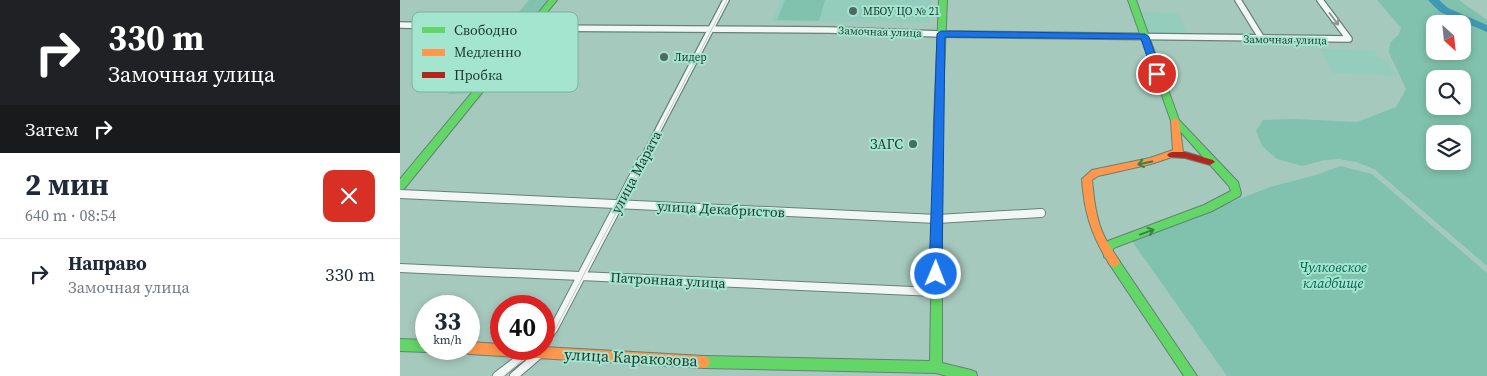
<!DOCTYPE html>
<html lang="ru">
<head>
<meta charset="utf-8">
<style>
  :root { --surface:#fff; --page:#f2f2f3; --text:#1f2937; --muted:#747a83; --line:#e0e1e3 }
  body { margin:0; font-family:"Source Serif 4",serif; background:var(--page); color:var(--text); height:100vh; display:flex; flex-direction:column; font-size:19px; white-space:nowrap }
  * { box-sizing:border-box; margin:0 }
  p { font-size:16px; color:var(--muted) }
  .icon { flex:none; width:28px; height:28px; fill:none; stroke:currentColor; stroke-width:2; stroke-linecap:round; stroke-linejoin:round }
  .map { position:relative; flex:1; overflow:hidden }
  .panel { display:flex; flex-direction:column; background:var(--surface); width:400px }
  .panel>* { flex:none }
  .banner { background:#202124; color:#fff; overflow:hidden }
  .needle { width:32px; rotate:153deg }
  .buttons { position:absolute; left:1026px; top:15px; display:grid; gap:10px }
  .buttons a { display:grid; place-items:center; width:45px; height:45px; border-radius:10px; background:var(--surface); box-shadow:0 2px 8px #0003; font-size:25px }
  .speed { position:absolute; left:15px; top:295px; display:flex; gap:10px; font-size:25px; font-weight:700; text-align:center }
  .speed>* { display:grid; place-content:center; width:65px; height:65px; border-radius:50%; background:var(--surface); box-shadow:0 2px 8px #0003; line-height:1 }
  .speed small { font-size:12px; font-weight:400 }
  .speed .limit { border:8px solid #d22; background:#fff; color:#111 }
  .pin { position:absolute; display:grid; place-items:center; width:42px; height:42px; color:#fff; margin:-21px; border:2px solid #fff; border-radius:50%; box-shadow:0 1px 5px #0007 }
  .me { position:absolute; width:55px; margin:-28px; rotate:1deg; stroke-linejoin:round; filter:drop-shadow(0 0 4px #0008) }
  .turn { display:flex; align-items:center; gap:18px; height:105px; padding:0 25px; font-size:22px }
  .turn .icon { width:65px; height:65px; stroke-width:2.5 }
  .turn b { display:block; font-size:35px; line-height:42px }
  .then { display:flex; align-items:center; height:48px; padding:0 25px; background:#0003; gap:10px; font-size:19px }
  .round { display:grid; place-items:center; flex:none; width:52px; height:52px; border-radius:10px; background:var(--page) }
  .headline { display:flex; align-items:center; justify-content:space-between; height:85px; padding:0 25px }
  h1 { font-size:30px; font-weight:700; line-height:38px }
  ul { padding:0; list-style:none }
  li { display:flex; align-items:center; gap:15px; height:70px; padding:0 25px; border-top:1px solid var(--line) }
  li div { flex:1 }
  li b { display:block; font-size:19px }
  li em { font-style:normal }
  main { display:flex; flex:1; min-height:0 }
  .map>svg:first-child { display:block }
  .built { fill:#94cdbb }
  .green { fill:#80c2ad; fill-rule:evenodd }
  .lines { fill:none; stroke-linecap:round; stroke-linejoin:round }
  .river { fill:#4099b4; fill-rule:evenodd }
  .street-far1-casing { stroke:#658178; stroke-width:8 }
  .street-casing { stroke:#658178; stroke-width:10 }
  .fast-casing { stroke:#658178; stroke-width:2 }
  .slow-casing { stroke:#658178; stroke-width:2 }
  .jam-casing { stroke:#658178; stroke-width:2 }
  .street-far1 { stroke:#f2f7f5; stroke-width:5.5 }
  .street { stroke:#f2f7f5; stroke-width:8 }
  .fast { fill:#63d668; fill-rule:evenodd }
  .slow { fill:#ff974d; fill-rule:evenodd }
  .jam { fill:#b3261e; fill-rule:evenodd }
  .tram { stroke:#c0cac6; stroke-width:1 }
  .oneway { stroke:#889792 }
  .oneway2 { stroke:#3c7f49 }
  .route { fill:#1a73e8; stroke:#114b97 }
  .poi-dot { fill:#4d6a61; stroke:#a4e5cf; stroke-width:2 }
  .labels { text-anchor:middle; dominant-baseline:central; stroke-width:4; stroke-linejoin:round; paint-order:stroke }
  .far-poi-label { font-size:11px; fill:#1d372f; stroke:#a4e5cf; text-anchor:start }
  .far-street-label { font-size:11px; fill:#1d372f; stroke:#a4e5cf }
  .poi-label { font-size:14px; fill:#1d372f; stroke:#a4e5cf; text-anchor:end }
  .street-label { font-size:14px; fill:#1d372f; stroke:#a4e5cf }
  .park-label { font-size:14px; font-style:italic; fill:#06634e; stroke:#a4e5cf }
  .near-street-label { font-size:16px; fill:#1d372f; stroke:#a4e5cf }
  .key { fill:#a4e5cf; stroke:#7cb19f; stroke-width:1 }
  .key-label { font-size:14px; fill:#1d372f }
</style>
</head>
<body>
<main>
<section class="panel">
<div class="banner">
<div class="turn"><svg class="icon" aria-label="right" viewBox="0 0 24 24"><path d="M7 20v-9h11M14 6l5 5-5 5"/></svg><div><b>330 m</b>Замочная улица</div></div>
<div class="then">Затем<svg class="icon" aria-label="right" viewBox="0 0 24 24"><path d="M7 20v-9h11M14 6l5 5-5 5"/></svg></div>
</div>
<div class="headline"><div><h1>2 мин</h1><p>640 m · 08:54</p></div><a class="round" style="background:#d93025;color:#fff"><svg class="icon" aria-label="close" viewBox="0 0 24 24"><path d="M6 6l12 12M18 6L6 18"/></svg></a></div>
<ul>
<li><svg class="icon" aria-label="right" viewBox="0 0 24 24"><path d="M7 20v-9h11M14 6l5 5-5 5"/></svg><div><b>Направо</b><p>Замочная улица</p></div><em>330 m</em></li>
</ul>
</section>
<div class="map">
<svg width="1087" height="376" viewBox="0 0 1087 376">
  <rect width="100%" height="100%" fill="#a6c9bd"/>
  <path class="built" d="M380 0H531L530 23 372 21Z
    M743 12 779 13 788 36 750 34Z
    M919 49 974 51 979 58 985 59 997 76 933 73Z"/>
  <path class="green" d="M129 0H148L71 93 48 94Z
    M385 0H425L419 21 377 20Z
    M977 0H1059L1087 20V266L974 169 956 162 939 159 925 160 902 166 877 159 862 146 856 131 863 120 897 119 957 122 996 107 1006 89 989 53 990 43 999 34 1001 28ZM1035 24H1062V51H1035ZM1035 79H1062V106H1035ZM1035 134H1062V161H1035Z
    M940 166 972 174 1087 273V376H827L732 241 870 187 916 175Z"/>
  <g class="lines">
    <path class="river" d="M1028 0H1039L1048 8 1087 25V32L1040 12Z"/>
    <defs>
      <path id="street-far1" d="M838 0 862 39
        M0 25 49 26
        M130 28 429 30 541 34 949 39 920 0
        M242 161 326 0"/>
      <path id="street" d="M0 194 537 219 641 213
        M0 268 535 292
        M144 342 154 328 242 160
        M97 376 132 349
        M114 376 142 352 143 349"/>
      <path id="fast" d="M149 0H157L4 189 0 190V179Z
        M539 0H547L542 121V363L571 370 576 372 577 376H547L536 373 304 368 300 366 298 362 300 358 304 356 530 361 534 121Z
        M728 0H736L779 120 838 182 841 193 840 196 812 211 716 247 713 249 712 257 708 259 704 257 703 247 708 241 804 205 831 191 829 186 771 121Z
        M714 257 718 259 797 376H784L708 262 710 259Z
        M0 339 26 340V349H31L26 352 0 351Z"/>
      <path id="slow" d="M775 118 779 121 783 152 781 154 751 164 698 176 692 180C694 200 696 220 705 238 709 246 715 254 720 262L718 265 714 267 710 265C692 236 684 213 682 179L692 170 750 158 773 150 771 121Z
        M69 342 101 344V349H144V347L304 356 308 358 310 362 308 366 304 368 69 354 65 352 63 349H69Z"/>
      <path id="jam" d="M772 152H785L813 160 815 162 810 165 785 158 769 157 767 155 769 153Z"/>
    </defs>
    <use href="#street-far1" class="street-far1-casing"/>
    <use href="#street" class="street-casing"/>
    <use href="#fast" class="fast-casing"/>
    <use href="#slow" class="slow-casing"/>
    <use href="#jam" class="jam-casing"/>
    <use href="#street-far1" class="street-far1"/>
    <use href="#street" class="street"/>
    <use href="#fast" class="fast"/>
    <use href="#slow" class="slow"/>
    <use href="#jam" class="jam"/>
    <path class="tram" d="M144 344 156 328 327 0
      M104 376 135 349"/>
  </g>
  <defs><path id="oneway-shaft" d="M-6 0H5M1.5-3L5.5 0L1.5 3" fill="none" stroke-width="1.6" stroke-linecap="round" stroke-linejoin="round" transform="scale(1.25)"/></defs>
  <use class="oneway" href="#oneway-shaft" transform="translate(934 19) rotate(53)"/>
  <g class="oneway2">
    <use href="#oneway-shaft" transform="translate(745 163) rotate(168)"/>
    <use href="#oneway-shaft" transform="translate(747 232) rotate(-20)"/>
  </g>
  <path class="route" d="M541 31 745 34 749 37 762 74 757 76 753 74 741 39 545 37 542 274 540 277 536 279 531 277 529 274 537 34Z"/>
  <g class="poi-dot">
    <circle cx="453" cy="11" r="5"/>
    <circle cx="264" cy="57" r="5"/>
    <circle cx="513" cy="144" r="5"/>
  </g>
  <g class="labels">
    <g class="far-poi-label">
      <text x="463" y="11">МБОУ ЦО № 21</text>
      <text x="274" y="57">Лидер</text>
    </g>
    <g class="far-street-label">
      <text transform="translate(480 32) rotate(2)">Замочная улица</text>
      <text transform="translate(885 40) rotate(1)">Замочная улица</text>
    </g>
    <g class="poi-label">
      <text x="503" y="144">ЗАГС</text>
    </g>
    <g class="street-label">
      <text transform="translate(236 172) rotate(-62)">улица Марата</text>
      <text transform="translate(321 209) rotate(3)">улица Декабристов</text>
      <text transform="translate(268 280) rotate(3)">Патронная улица</text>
    </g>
    <g class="park-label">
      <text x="933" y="267">Чулковское<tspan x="933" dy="16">кладбище</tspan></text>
    </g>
    <g class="near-street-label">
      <text transform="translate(231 357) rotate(3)">улица Каракозова</text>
    </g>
  </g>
  <rect x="12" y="12" width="166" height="80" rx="8" class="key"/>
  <rect x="22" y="27" width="23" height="6" fill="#63d668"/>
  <rect x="22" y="49" width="23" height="7" fill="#ff974d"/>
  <rect x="22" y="72" width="23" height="6" fill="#b3261e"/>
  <g class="key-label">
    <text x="54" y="35">Свободно</text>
    <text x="54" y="57">Медленно</text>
    <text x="54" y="80">Пробка</text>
  </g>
</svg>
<div class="buttons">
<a><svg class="needle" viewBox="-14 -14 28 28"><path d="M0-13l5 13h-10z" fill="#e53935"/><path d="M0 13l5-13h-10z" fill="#747a83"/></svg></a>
<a><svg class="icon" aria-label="search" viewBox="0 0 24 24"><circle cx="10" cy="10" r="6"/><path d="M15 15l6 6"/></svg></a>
<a><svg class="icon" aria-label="layers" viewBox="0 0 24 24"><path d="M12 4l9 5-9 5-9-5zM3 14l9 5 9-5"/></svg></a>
</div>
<div class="speed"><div>33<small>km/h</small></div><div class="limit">40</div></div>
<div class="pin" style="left:757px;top:74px;background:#d93025"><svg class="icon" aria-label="arrive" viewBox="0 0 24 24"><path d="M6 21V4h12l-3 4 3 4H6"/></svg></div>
<svg class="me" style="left:536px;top:274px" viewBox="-20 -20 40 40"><circle r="17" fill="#1a73e8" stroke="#fff" stroke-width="3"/><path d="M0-11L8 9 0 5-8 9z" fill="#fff"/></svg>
</div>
</main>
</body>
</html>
